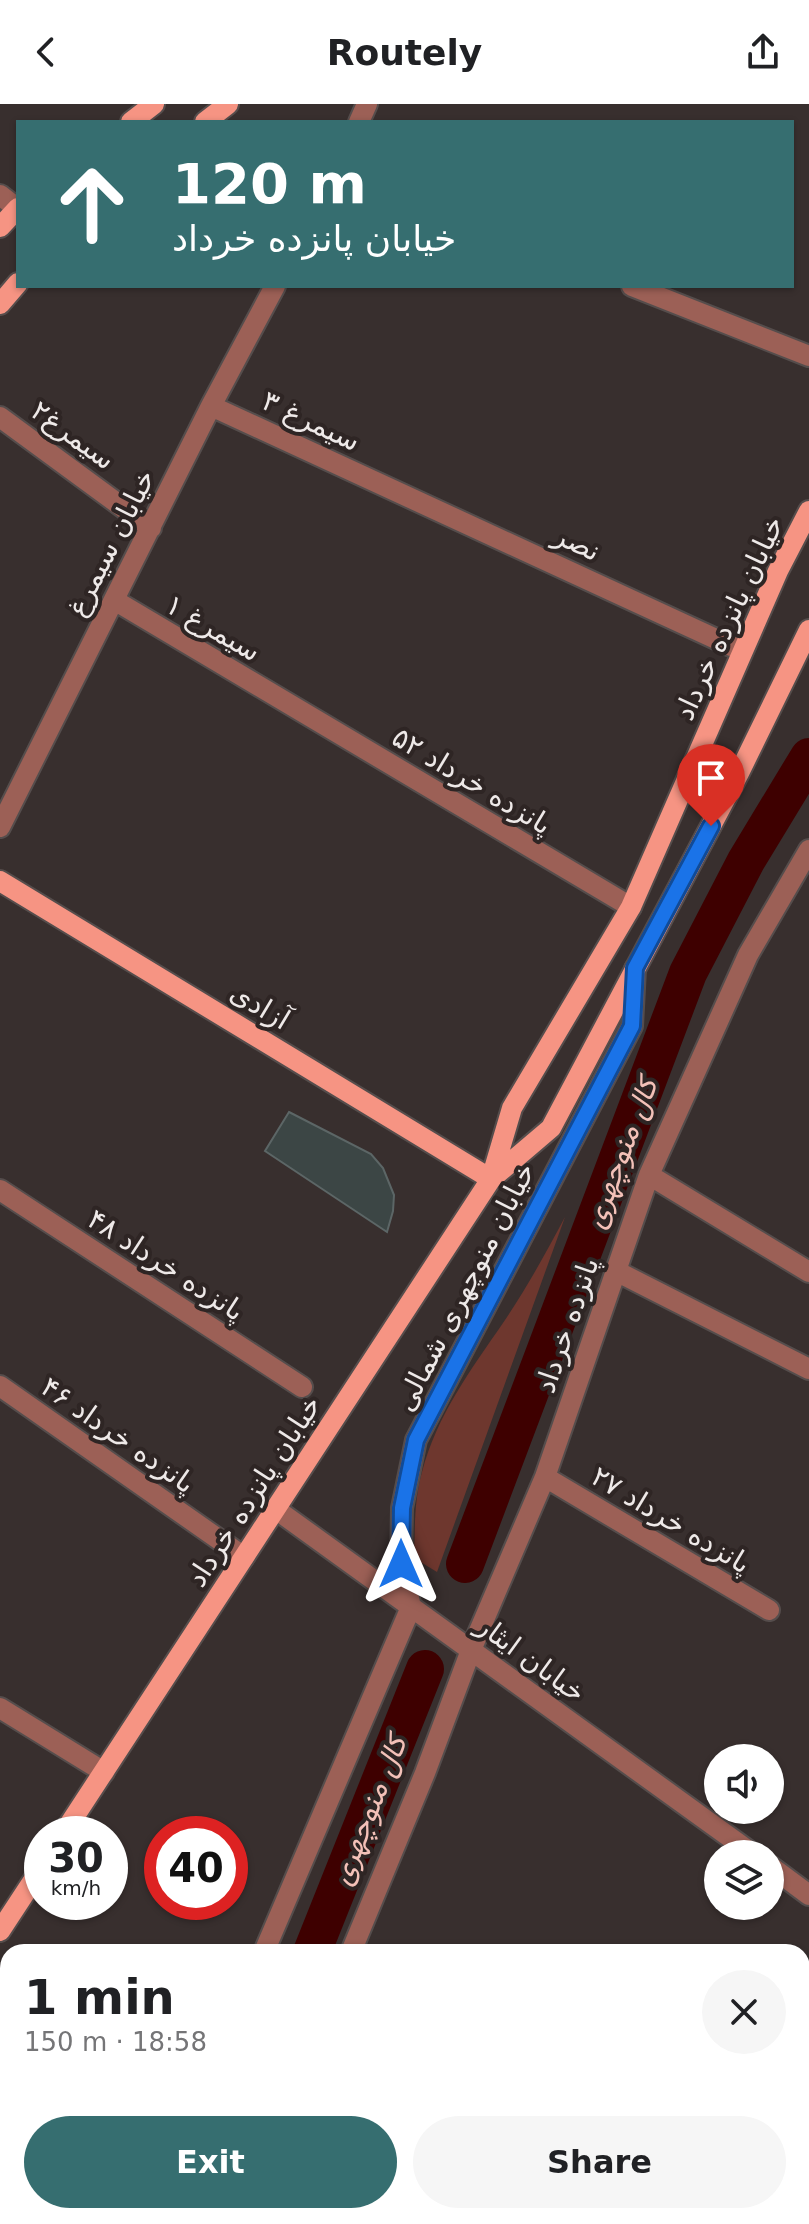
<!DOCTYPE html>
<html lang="en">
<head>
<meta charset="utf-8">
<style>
  :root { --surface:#fff; --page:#f6f6f6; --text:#202124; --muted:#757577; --accent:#366e70 }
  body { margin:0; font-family:"DejaVu Sans",Vazirmatn,sans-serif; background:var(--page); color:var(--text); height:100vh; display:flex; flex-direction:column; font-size:30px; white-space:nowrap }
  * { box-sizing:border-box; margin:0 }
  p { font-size:26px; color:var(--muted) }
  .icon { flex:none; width:44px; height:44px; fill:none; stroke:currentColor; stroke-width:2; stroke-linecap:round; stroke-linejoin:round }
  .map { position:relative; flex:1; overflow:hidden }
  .sheet { position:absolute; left:0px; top:1840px; width:810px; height:280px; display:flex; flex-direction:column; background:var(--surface); border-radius:24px 24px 0 0; box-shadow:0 2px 6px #0004 }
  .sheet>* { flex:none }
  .banner { position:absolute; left:16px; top:16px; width:778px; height:168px; border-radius:0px; box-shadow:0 2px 6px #0004; background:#366e70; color:#fff; overflow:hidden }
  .tools { position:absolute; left:704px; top:1640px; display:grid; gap:16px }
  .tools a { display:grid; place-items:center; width:80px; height:80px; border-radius:50%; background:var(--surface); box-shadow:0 2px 6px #0004; font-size:40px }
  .speed { position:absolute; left:24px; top:1712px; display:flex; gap:16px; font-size:40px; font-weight:700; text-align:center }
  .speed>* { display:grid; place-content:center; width:104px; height:104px; border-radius:50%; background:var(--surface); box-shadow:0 2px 6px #0004; line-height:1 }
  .speed small { font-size:20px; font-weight:400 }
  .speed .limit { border:12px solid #d22; background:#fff; color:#111 }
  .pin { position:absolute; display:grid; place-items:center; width:68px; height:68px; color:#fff; margin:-82px -34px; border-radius:50% 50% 50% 0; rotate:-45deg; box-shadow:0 0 8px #0007 }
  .pin .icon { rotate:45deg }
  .me { position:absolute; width:88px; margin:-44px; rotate:0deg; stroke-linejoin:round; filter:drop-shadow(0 0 6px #0008) }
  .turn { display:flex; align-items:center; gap:28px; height:168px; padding:0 24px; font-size:36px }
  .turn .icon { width:104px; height:104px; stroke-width:2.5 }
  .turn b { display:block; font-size:56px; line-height:68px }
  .round { display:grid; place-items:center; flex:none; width:84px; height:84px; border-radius:42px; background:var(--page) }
  .overview { display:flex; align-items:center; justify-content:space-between; height:136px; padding:0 24px }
  h1 { font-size:48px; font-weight:700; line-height:60px }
  .cta { display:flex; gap:16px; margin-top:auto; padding:16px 24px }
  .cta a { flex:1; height:92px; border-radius:48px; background:var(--accent); color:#fff; font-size:32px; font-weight:700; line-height:92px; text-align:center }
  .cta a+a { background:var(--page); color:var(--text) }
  header { display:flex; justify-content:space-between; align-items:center; height:104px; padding:0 24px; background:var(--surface); font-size:36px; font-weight:700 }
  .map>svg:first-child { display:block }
  .green { fill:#6e372e }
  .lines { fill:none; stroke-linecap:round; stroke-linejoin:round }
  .canal { stroke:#3e0000; stroke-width:38 }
  .building { fill:#3c4645; stroke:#5c6666; stroke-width:2 }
  .minor-casing { stroke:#554d4c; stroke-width:24 }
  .major-casing { stroke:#554d4c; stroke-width:24 }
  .minor { stroke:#9c6056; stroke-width:20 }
  .major { stroke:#f69483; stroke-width:20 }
  .route-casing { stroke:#114b97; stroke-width:20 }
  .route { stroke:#1a73e8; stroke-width:14 }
  .labels { text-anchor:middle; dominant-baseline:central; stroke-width:8; stroke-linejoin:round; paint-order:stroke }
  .street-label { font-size:28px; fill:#eee9e8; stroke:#2e2524 }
  .water-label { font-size:30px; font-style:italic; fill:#f3c1b8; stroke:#2e2524 }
</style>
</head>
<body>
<header><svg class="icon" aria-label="back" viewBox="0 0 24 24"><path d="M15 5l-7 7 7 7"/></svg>Routely<svg class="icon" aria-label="share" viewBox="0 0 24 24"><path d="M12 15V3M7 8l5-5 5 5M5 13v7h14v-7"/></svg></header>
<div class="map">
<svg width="809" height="2120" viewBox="0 0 809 2120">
  <rect width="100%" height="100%" fill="#382f2e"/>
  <path class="green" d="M565 1113 437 1468 414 1454C415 1425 414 1396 422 1368 437 1311 470 1267 503 1219 526 1185 546 1149 565 1113Z"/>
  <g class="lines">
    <path class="canal" d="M465 1460 688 869 746 757 809 653
      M312 1848 425 1565
      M231 2120 232 2112"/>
  </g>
  <path class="building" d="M289 1008 371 1050 383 1064 394 1091 393 1107 387 1128 265 1047Z"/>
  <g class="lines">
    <defs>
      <path id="minor" d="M359 18 367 0
        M0 91 18 105
        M632 182 809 252
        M211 302 742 547
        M0 313 151 424
        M114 496 631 803
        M0 723 211 302 275 182
        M649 1071 809 1168
        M0 1086 302 1283
        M616 1167 809 1265
        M0 1282 244 1453
        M545 1373 769 1506
        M277 1406 753 1750
        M0 1604 104 1668
        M770 1762 809 1791
        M264 1848 411 1503 401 1460 402 1404 416 1336 632 922 635 865
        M351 1848 425 1669 471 1546 545 1373 649 1071 748 851 809 746
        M0 1994 8 1999
        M176 2112 188 2120
        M726 2112 738 2120
        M273 2120 275 2112"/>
      <path id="major" d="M131 18 154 0
        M205 18 228 0
        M0 123 18 104
        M0 200 18 179
        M0 777 491 1075
        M491 1075 512 1004 631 803 778 467 809 407
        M63 1730 491 1075 551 1024 739 669 809 526
        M0 1827 42 1763"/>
    </defs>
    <use href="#minor" class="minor-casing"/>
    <use href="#major" class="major-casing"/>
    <use href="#minor" class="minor"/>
    <use href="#major" class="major"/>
  </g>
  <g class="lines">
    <defs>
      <path id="route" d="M401 1460 402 1404 416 1336 632 922 635 864 711 722"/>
    </defs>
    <use href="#route" class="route-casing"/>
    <use href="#route" class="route"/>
  </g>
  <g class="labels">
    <g class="street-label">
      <text transform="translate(311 317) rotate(25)">سیمرغ ۳</text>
      <text transform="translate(73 331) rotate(36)">سیمرغ۲</text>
      <text transform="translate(111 439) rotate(-63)">خیابان سیمرغ</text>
      <text transform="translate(577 439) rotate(25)">نصر</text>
      <text transform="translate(729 514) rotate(-65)">خیابان پانزده خرداد</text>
      <text transform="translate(213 524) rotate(30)">سیمرغ ۱</text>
      <text transform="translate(472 677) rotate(31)">پانزده خرداد ۵۲</text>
      <text transform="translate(260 902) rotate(31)">آزادی</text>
      <text transform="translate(166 1161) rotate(33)">پانزده خرداد ۴۸</text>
      <text transform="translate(465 1183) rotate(-63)">خیابان منوچهری شمالی</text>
      <text transform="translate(567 1221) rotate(-71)">پانزده خرداد</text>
      <text transform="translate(118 1331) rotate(35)">پانزده خرداد ۴۶</text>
      <text transform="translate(254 1387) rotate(-57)">خیابان پانزده خرداد</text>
      <text transform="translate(671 1416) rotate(31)">پانزده خرداد ۲۷</text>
      <text transform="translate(531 1555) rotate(36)">خیابان ایثار</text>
    </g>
    <g class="water-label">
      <text transform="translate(620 1049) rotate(-69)">کال منوچهری</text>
      <text transform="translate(368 1706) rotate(-68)">کال منوچهری</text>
    </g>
  </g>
</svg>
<div class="tools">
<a><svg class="icon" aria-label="sound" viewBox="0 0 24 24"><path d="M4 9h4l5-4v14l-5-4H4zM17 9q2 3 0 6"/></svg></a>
<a><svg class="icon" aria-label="layers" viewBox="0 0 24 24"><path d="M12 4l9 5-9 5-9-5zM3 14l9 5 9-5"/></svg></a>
</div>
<div class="speed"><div>30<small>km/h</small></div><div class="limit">40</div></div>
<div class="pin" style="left:711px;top:722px;background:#d93025"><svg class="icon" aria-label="arrive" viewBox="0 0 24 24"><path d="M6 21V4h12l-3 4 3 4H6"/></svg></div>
<svg class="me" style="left:401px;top:1460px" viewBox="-20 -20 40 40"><path d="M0-17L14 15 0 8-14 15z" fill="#1a73e8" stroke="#fff" stroke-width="4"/></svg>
<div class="banner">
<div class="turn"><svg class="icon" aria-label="ahead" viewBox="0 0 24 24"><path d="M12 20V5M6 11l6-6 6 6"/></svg><div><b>120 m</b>خیابان پانزده خرداد</div></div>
</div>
<section class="sheet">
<div class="overview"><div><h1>1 min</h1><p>150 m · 18:58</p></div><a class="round"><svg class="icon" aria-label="close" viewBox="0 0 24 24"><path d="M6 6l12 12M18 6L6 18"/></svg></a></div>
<div class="cta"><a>Exit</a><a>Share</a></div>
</section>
</div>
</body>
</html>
